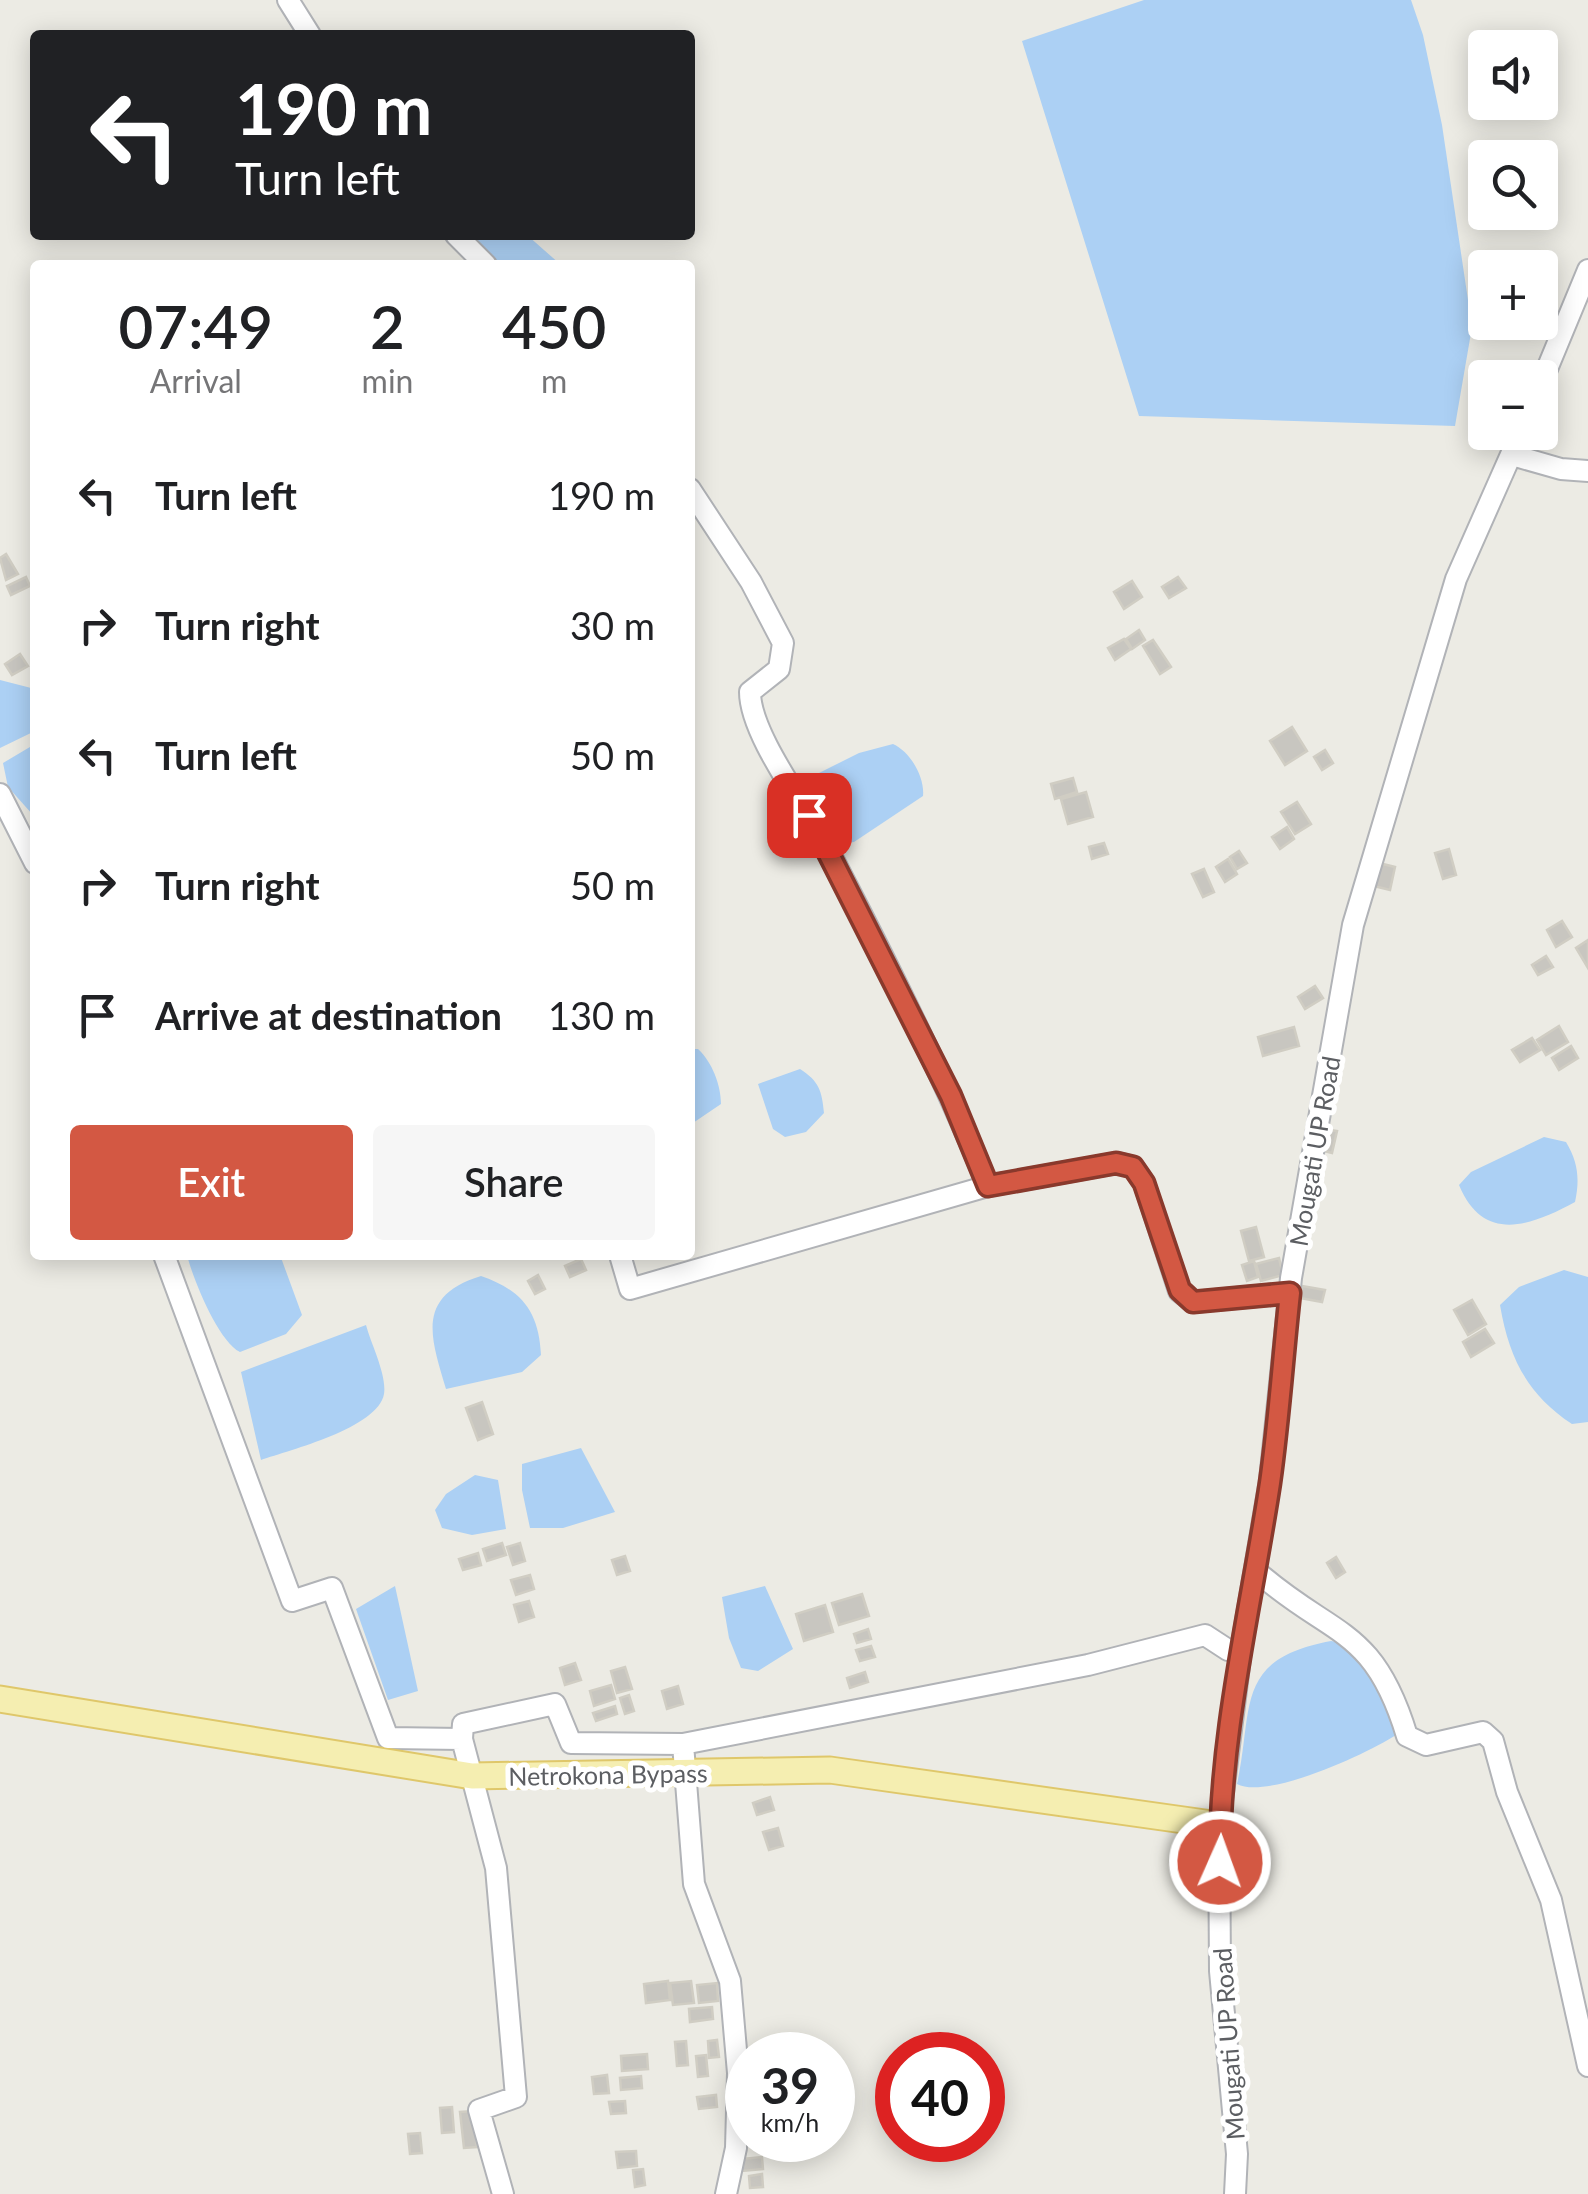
<!DOCTYPE html>
<html lang="en">
<head>
<meta charset="utf-8">
<style>
  :root { --surface:#fff; --page:#f6f6f6; --text:#202124; --muted:#757577; --accent:#d35843 }
  body { margin:0; font-family:Lato,sans-serif; background:var(--page); color:var(--text); height:100vh; display:flex; flex-direction:column; font-size:38px; white-space:nowrap }
  * { box-sizing:border-box; margin:0 }
  p { font-size:32px; color:var(--muted) }
  .icon { flex:none; width:55px; height:55px; fill:none; stroke:currentColor; stroke-width:2; stroke-linecap:round; stroke-linejoin:round }
  .map { position:relative; flex:1; overflow:hidden }
  .side { position:absolute; left:30px; top:260px; width:665px; height:1000px; display:flex; flex-direction:column; background:var(--surface); border-radius:10px; box-shadow:0 5px 25px #0003 }
  .side>* { flex:none }
  .banner { position:absolute; left:30px; top:30px; width:665px; height:210px; border-radius:10px; box-shadow:0 5px 25px #0003; background:#202124; color:#fff; overflow:hidden }
  .buttons { position:absolute; left:1468px; top:30px; display:grid; gap:20px }
  .buttons a { display:grid; place-items:center; width:90px; height:90px; border-radius:10px; background:var(--surface); box-shadow:0 5px 25px #0003; font-size:50px }
  .speed { position:absolute; left:725px; top:2032px; display:flex; gap:20px; font-size:50px; font-weight:700; text-align:center }
  .speed>* { display:grid; place-content:center; width:130px; height:130px; border-radius:50%; background:var(--surface); box-shadow:0 5px 25px #0003; line-height:1 }
  .speed small { font-size:25px; font-weight:400 }
  .speed .limit { border:15px solid #d22; background:#fff; color:#111 }
  .pin { position:absolute; display:grid; place-items:center; width:85px; height:85px; color:#fff; margin:-42px; border-radius:20px; box-shadow:0 5px 15px #0006 }
  .me { position:absolute; width:110px; margin:-55px; rotate:2deg; stroke-linejoin:round; filter:drop-shadow(0 0 8px #0008) }
  .turn { display:flex; align-items:center; gap:35px; height:210px; padding:0 40px; font-size:45px }
  .turn .icon { width:130px; height:130px; stroke-width:2.5 }
  .turn b { display:block; font-size:70px; line-height:85px }
  .eta { display:flex; justify-content:space-evenly; align-items:center; height:170px; text-align:center }
  .eta b { font-size:60px; font-weight:600; line-height:70px }
  .button { display:flex; gap:20px; margin-top:auto; padding:20px 40px }
  .button a { flex:1; height:115px; border-radius:10px; background:var(--accent); color:#fff; font-size:40px; font-weight:600; line-height:115px; text-align:center }
  .button a+a { background:var(--page); color:var(--text) }
  ul { padding:0; list-style:none }
  li { display:flex; align-items:center; gap:30px; height:130px; padding:0 40px }
  li div { flex:1 }
  li b { display:block; font-size:38px }
  li em { font-style:normal }
  .map>svg:first-child { display:block }
  .water { fill:#acd0f4 }
  .building { fill:#c8c6c0; stroke:#d0cdc3; stroke-width:2.5 }
  .lines { fill:none; stroke-linecap:round; stroke-linejoin:round }
  .minor-casing { stroke:#b1b3b7; stroke-width:24 }
  .major-casing { stroke:#dfc76a; stroke-width:29 }
  .minor { stroke:#fff; stroke-width:20 }
  .major { stroke:#f5eeb1; stroke-width:25 }
  .route-casing { stroke:#89392c; stroke-width:25 }
  .route { stroke:#d35843; stroke-width:18 }
  .labels { text-anchor:middle; dominant-baseline:central; stroke-width:10; stroke-linejoin:round; paint-order:stroke }
  .street-label { font-size:25px; fill:#5c5e62; stroke:#fff }
</style>
</head>
<body>
<div class="map">
<svg width="1588" height="2194" viewBox="0 0 1588 2194">
  <rect width="100%" height="100%" fill="#ecebe4"/>
  <path class="water" d="M1144 0H1411L1423 35 1442 125 1472 327 1455 426 1139 416 1022 41Z
    M464 235H527L561 265H495Z
    M0 680 35 689V731L0 748Z
    M35 744V815H33L8 787 3 763Z
    M893 744C911 752 925 778 923 796L854 842 842 843 803 781 859 753Z
    M690 1049H698C712 1062 721 1085 721 1104L690 1125Z
    M800 1069C819 1081 822 1091 824 1113L806 1132 785 1137 773 1129 758 1084Z
    M1544 1137 1566 1142C1578 1162 1580 1179 1575 1202 1529 1227 1483 1243 1459 1185L1471 1172Z
    M187 1255H280L302 1315 286 1334 240 1352C218 1341 193 1279 187 1255Z
    M1564 1270 1588 1277V1422L1572 1424C1527 1394 1509 1358 1500 1305L1519 1287Z
    M481 1276C522 1290 539 1312 541 1355L522 1372 446 1389C430 1336 416 1296 481 1276Z
    M366 1325C371 1344 387 1375 384 1394 378 1428 290 1450 261 1460L241 1372Z
    M581 1448 615 1512 563 1528H530L522 1490V1464Z
    M475 1475 498 1480 506 1529 472 1535 442 1528 435 1510 446 1494Z
    M395 1586 418 1691 388 1700 356 1609Z
    M765 1586 793 1649 758 1671 741 1668 729 1638 722 1597Z
    M1331 1641C1373 1646 1381 1689 1397 1723L1396 1735C1367 1754 1267 1800 1237 1784 1254 1708 1233 1659 1331 1641Z"/>
  <path class="building" d="M6 554 18 574 6 580 0 558Z
    M26 577 30 586 11 595 7 586Z
    M1178 577 1186 588 1169 598 1162 587Z
    M1132 581 1142 597 1124 609 1114 592Z
    M1139 630 1145 640 1132 649 1126 639Z
    M1124 639 1131 649 1115 660 1108 648Z
    M1153 640 1171 667 1160 674 1143 646Z
    M20 654 28 666 12 675 5 664Z
    M1292 727 1307 751 1285 765 1270 741Z
    M1325 750 1333 763 1322 770 1314 757Z
    M1073 778 1077 792 1055 799 1051 784Z
    M1086 792 1093 817 1068 824 1061 799Z
    M1297 802 1311 824 1295 834 1281 812Z
    M1287 827 1294 839 1280 849 1272 837Z
    M1104 843 1108 854 1092 859 1089 847Z
    M1449 849 1456 875 1443 879 1435 853Z
    M1239 851 1247 863 1237 869 1230 857Z
    M1228 859 1237 874 1225 882 1216 867Z
    M1379 863 1395 867 1390 890 1374 886Z
    M1204 869 1214 892 1203 897 1192 874Z
    M1562 921 1572 937 1556 947 1547 930Z
    M1588 940V968L1576 948Z
    M1546 956 1553 967 1538 975 1532 965Z
    M1315 986 1323 998 1305 1009 1298 997Z
    M1559 1026 1568 1042 1546 1055 1537 1040Z
    M1294 1027 1299 1046 1263 1056 1258 1037Z
    M1532 1038 1540 1050 1520 1062 1512 1050Z
    M1571 1046 1578 1058 1559 1070 1552 1058Z
    M1324 1129 1337 1131 1332 1153 1320 1150Z
    M1256 1227 1264 1257 1249 1261 1241 1231Z
    M1279 1258 1283 1275 1261 1281 1256 1264Z
    M581 1259 586 1270 570 1277 565 1266Z
    M1254 1261 1258 1277 1247 1281 1242 1265Z
    M538 1275 545 1289 535 1294 528 1281Z
    M1302 1286 1325 1290 1322 1302 1300 1298Z
    M1472 1300 1486 1324 1468 1335 1454 1310Z
    M1485 1329 1494 1343 1471 1357 1463 1342Z
    M482 1402 493 1434 478 1440 466 1408Z
    M502 1543 506 1555 487 1561 483 1549Z
    M520 1543 525 1561 513 1565 507 1547Z
    M478 1553 481 1565 463 1570 459 1559Z
    M625 1556 630 1571 617 1575 612 1560Z
    M1336 1557 1345 1572 1336 1578 1327 1563Z
    M530 1575 534 1589 516 1595 511 1580Z
    M862 1594 869 1616 839 1625 832 1603Z
    M529 1601 534 1617 519 1622 514 1605Z
    M825 1605 833 1632 804 1641 796 1614Z
    M868 1629 871 1639 857 1643 854 1634Z
    M871 1646 875 1657 860 1661 856 1650Z
    M575 1663 581 1680 565 1685 560 1668Z
    M625 1667 632 1689 617 1693 611 1671Z
    M865 1672 868 1682 850 1688 847 1678Z
    M611 1685 615 1699 594 1706 590 1691Z
    M678 1686 683 1704 667 1709 662 1691Z
    M629 1695 634 1711 625 1714 620 1698Z
    M615 1706 617 1714 596 1721 593 1713Z
    M770 1797 774 1810 757 1815 753 1803Z
    M778 1828 783 1846 769 1850 763 1832Z
    M668 1981 670 2000 646 2003 644 1984Z
    M691 1981 694 2003 673 2005 670 1983Z
    M717 1983 718 2001 699 2003 697 1985Z
    M712 2007 713 2019 690 2022 689 2009Z
    M717 2040 719 2057 709 2058 708 2041Z
    M686 2041 688 2065 677 2066 675 2042Z
    M647 2054 648 2069 622 2071 621 2056Z
    M706 2055 708 2076 698 2077 696 2056Z
    M607 2075 609 2093 594 2094 592 2077Z
    M641 2076 642 2088 621 2090 620 2078Z
    M716 2095 717 2107 699 2109 697 2097Z
    M625 2101 626 2113 611 2114 609 2102Z
    M452 2107 454 2132 442 2133 440 2108Z
    M474 2111 477 2147 464 2148 460 2112Z
    M420 2133 422 2153 410 2154 408 2134Z
    M636 2151 637 2166 618 2168 616 2152Z
    M762 2157 763 2169 742 2171 740 2159Z
    M643 2169 645 2185 635 2187 633 2170Z
    M762 2174 763 2187 750 2188 749 2176Z"/>
  <g class="lines">
    <defs>
      <path id="minor" d="M288 0 310 35
        M456 235 486 265
        M1540 386 1588 270
        M1512 455 1561 469 1588 471
        M690 489 751 582 783 643 779 669 750 692C750 734 804 804 824 842 883 954 940 1068 988 1186
        M0 794 35 863
        M164 1255 292 1601 332 1588 388 1738 462 1739 496 1868 516 2097 479 2110 503 2194
        M620 1255 630 1289 988 1186 1117 1163 1133 1167 1144 1183 1179 1291 1193 1302 1290 1293
        M1255 1570C1331 1638 1373 1624 1407 1736L1426 1745 1483 1732 1493 1741 1507 1792 1551 1900 1588 2066
        M462 1739 463 1724 555 1704 571 1743 683 1744
        M726 2194 736 2148 738 2073 730 1981 694 1884 683 1744 1088 1665 1205 1635 1228 1650H1241
        M1235 2194 1237 2154 1220 1971 1219 1825 1241 1650 1270 1480 1291 1278 1353 925 1456 579 1521 432"/>
      <path id="major" d="M0 1699 472 1776 830 1770 1219 1825"/>
    </defs>
    <use href="#minor" class="minor-casing"/>
    <use href="#major" class="major-casing"/>
    <use href="#minor" class="minor"/>
    <use href="#major" class="major"/>
  </g>
  <g class="lines">
    <defs>
      <path id="route" d="M809 815 951 1096 988 1186 1116 1163 1133 1167 1144 1183 1180 1290 1193 1302 1290 1293C1283 1356 1279 1420 1270 1483 1251 1608 1219 1735 1220 1862"/>
    </defs>
    <use href="#route" class="route-casing"/>
    <use href="#route" class="route"/>
  </g>
  <g class="labels">
    <g class="street-label">
      <text transform="translate(1314 1151) rotate(-80)">Mougati UP Road</text>
      <text transform="translate(608 1774) rotate(-1)">Netrokona Bypass</text>
      <text transform="translate(1228 2044) rotate(-94)">Mougati UP Road</text>
    </g>
  </g>
</svg>
<div class="buttons">
<a><svg class="icon" aria-label="sound" viewBox="0 0 24 24"><path d="M4 9h4l5-4v14l-5-4H4zM17 9q2 3 0 6"/></svg></a>
<a><svg class="icon" aria-label="search" viewBox="0 0 24 24"><circle cx="10" cy="10" r="6"/><path d="M15 15l6 6"/></svg></a>
<a>+</a>
<a>−</a>
</div>
<div class="speed"><div>39<small>km/h</small></div><div class="limit">40</div></div>
<div class="pin" style="left:809px;top:815px;background:#d93025"><svg class="icon" aria-label="arrive" viewBox="0 0 24 24"><path d="M6 21V4h12l-3 4 3 4H6"/></svg></div>
<svg class="me" style="left:1220px;top:1862px" viewBox="-20 -20 40 40"><circle r="17" fill="#d35843" stroke="#fff" stroke-width="3"/><path d="M0-11L8 9 0 5-8 9z" fill="#fff"/></svg>
<div class="banner">
<div class="turn"><svg class="icon" aria-label="left" viewBox="0 0 24 24"><path d="M17 20v-9H6M10 6l-5 5 5 5"/></svg><div><b>190 m</b>Turn left</div></div>
</div>
<section class="side">
<div class="eta">
<div><b>07:49</b><p>Arrival</p></div>
<div><b>2</b><p>min</p></div>
<div><b>450</b><p>m</p></div>
</div>
<ul>
<li><svg class="icon" aria-label="left" viewBox="0 0 24 24"><path d="M17 20v-9H6M10 6l-5 5 5 5"/></svg><div><b>Turn left</b></div><em>190 m</em></li>
<li><svg class="icon" aria-label="right" viewBox="0 0 24 24"><path d="M7 20v-9h11M14 6l5 5-5 5"/></svg><div><b>Turn right</b></div><em>30 m</em></li>
<li><svg class="icon" aria-label="left" viewBox="0 0 24 24"><path d="M17 20v-9H6M10 6l-5 5 5 5"/></svg><div><b>Turn left</b></div><em>50 m</em></li>
<li><svg class="icon" aria-label="right" viewBox="0 0 24 24"><path d="M7 20v-9h11M14 6l5 5-5 5"/></svg><div><b>Turn right</b></div><em>50 m</em></li>
<li><svg class="icon" aria-label="arrive" viewBox="0 0 24 24"><path d="M6 21V4h12l-3 4 3 4H6"/></svg><div><b>Arrive at destination</b></div><em>130 m</em></li>
</ul>
<div class="button"><a>Exit</a><a>Share</a></div>
</section>
</div>
</body>
</html>
